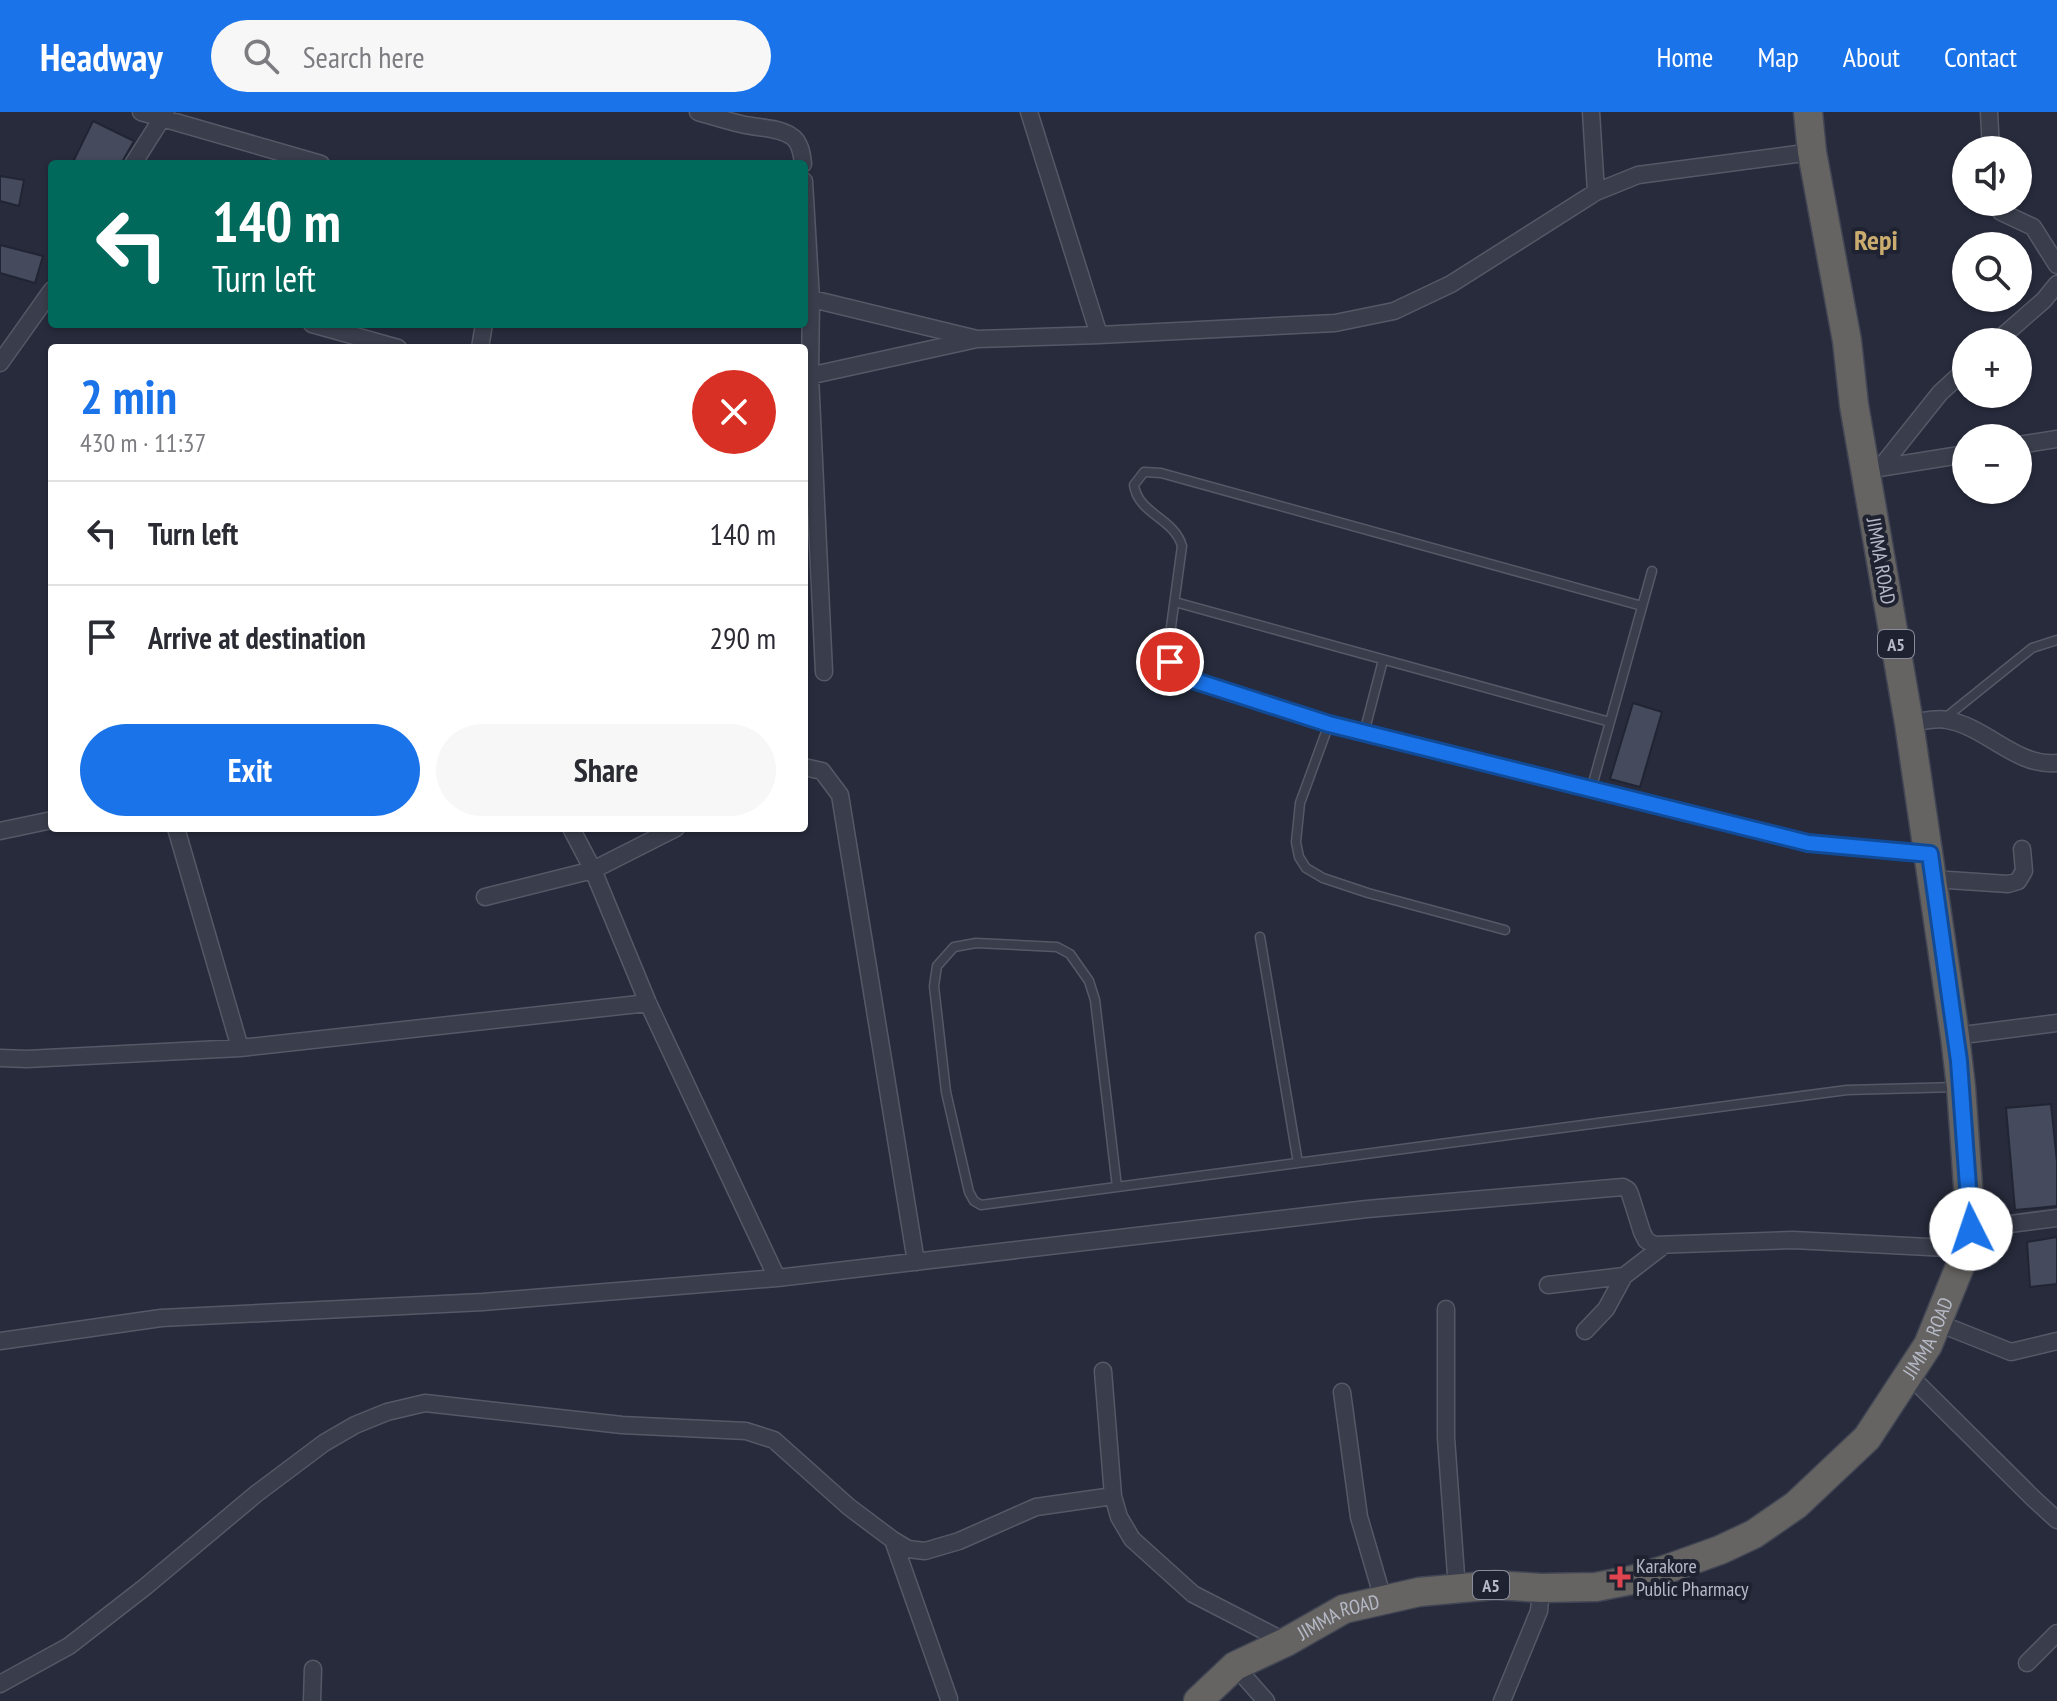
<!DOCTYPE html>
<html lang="en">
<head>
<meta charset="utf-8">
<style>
  :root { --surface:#fff; --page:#f7f7f7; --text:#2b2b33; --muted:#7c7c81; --line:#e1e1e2; --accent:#1a73e8 }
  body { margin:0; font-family:"PT Sans Narrow",sans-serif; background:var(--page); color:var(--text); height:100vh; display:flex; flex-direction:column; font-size:30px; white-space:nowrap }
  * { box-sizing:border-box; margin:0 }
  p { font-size:26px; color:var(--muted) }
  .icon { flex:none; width:44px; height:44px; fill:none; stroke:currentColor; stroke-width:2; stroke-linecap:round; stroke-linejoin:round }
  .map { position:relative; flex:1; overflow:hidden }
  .sheet { position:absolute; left:48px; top:232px; width:760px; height:488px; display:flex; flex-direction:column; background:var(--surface); border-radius:8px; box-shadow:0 2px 6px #0004 }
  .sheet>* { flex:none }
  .guide { position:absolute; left:48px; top:48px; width:760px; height:168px; border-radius:8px; box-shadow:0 2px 6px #0004; background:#00695c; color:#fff; overflow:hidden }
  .fabs { position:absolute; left:1952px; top:24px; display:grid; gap:16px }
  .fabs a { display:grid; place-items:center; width:80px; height:80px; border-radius:50%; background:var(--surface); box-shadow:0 2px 6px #0004; font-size:40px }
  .pin { position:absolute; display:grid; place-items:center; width:68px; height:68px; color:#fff; margin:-34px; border:4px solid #fff; border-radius:50%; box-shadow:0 2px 8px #0007 }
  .me { position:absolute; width:88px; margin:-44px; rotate:356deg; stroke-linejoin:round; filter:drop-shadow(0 0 6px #0008) }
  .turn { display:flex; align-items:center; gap:28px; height:168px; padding:0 32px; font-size:36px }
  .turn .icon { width:104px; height:104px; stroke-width:2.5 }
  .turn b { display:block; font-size:56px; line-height:68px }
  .round { display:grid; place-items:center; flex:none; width:84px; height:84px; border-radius:42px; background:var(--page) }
  .overview { display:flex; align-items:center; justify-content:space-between; height:136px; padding:0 32px }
  h1 { font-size:48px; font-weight:600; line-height:60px; color:var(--accent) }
  .button { display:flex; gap:16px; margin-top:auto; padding:16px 32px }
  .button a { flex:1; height:92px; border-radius:48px; background:var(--accent); color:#fff; font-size:32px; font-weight:600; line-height:92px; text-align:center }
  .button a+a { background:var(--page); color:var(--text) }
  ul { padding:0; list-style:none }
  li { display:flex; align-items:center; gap:24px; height:104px; padding:0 32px; border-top:2px solid var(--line) }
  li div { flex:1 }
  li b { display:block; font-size:30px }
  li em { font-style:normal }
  header { display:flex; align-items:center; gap:48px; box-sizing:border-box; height:112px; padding:0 40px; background:var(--accent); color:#fff }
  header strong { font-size:38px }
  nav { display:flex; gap:44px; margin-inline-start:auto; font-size:28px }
  .search { width:560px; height:72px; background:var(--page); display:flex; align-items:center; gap:20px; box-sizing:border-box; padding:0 28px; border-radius:44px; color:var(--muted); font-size:30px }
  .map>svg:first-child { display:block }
  .building { fill:#464a5d; stroke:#212533; stroke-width:2 }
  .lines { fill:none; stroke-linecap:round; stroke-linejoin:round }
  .service-casing { stroke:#555967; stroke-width:11 }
  .minor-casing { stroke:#555967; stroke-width:19 }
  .trunk-casing { stroke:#424654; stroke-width:31 }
  .service { stroke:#3a3e4c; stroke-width:8 }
  .minor { stroke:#3a3e4c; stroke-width:16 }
  .trunk { stroke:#656462; stroke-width:28 }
  .route-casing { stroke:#114b97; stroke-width:20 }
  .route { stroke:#1a73e8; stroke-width:14 }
  .health-dot { fill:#e0444e; stroke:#1f2331; stroke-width:3 }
  .labels { text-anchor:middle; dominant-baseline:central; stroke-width:8; stroke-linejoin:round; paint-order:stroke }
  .shield { fill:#1f2331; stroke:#898c9a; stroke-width:2 }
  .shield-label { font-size:18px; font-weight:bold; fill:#b6b9c7 }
  .street-label { font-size:20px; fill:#b6b9c7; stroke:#1f2331 }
  .poi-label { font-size:20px; fill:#b6b9c7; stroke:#1f2331; text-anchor:start }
  .district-label { font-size:28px; font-weight:bold; fill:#caac6f; stroke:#1f2331 }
</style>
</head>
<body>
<header>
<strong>Headway</strong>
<div class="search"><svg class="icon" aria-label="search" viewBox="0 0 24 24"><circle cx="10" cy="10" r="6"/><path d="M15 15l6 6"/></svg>Search here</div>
<nav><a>Home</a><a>Map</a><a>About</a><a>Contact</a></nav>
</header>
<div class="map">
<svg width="2057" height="1589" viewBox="0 0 2057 1589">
  <rect width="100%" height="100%" fill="#272b3c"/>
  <path class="building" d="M93 9 134 29 121 52H72Z
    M0 64 24 68 19 94 0 89Z
    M0 133 43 144 35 171 0 161Z
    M1633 591 1662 600 1640 675 1610 667Z
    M2051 992 2057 1050V1094L2015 1098 2006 996Z
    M2057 1125V1172L2030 1175 2027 1130Z"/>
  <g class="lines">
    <defs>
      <path id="service" d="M1175 490 1610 610
        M1642 494 1161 361 1144 360 1134 373C1138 402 1174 406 1182 434L1168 537C1170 550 1172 557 1183 565L1329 612 1808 731 1924 741
        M1945 606 2032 536 2057 528
        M1329 612 1300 691 1296 730 1299 745 1306 756 1323 766 1368 781 1505 818
        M1364 621 1383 548
        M1591 678 1652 459
        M1260 825 1298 1051
        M1117 1075 1095 888 1089 869 1070 842 1057 835 976 831 954 835 937 854 934 874 946 980 969 1080 974 1089 981 1093 1847 978 1957 975"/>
      <path id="minor" d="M141 0 321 52
        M698 0C712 4 727 9 741 12 756 16 778 15 791 24 800 29 802 42 803 52
        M1029 0 1099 223
        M1591 0 1596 80
        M1989 0 1991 38
        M133 52 166 0
        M804 69 811 187 810 264 824 560
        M1995 90 2001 100 2033 115 2057 153
        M804 185 977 227 804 265
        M312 212 398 236
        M977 227 1099 223 1335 211 1394 199 1451 172 1596 80 1638 63 1812 40
        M1996 230 2044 188 2057 172
        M480 236 484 212
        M0 251 52 178
        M2018 333 2057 327
        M1881 355 1940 281 1966 257
        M1879 356 1966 342
        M1909 611C1921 610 1936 605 1947 608 1987 615 2016 655 2057 651
        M804 655 822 659 840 683 916 1150
        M176 716 240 936
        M571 716 593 758 648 891 777 1166
        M0 719 52 708
        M1933 767 2008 772 2018 769 2024 759 2022 737
        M485 785 593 758 676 716
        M1955 924 2057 911
        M0 946 27 947 240 936 648 891
        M1971 1117 2057 1106
        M1548 1173 1624 1164
        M1446 1197V1326L1457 1477
        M1938 1211 2011 1240 2057 1229
        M1585 1219 1606 1197 1624 1164 1663 1134
        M0 1229 161 1206 483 1190 777 1166 1367 1097 1623 1075 1628 1078 1630 1082 1642 1120 1646 1128 1654 1133 1793 1128 1967 1137
        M1103 1259 1113 1384 1119 1405 1132 1427 1193 1482 1286 1530
        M1909 1263 2034 1387 2057 1408
        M1342 1280 1359 1405 1383 1487
        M893 1428 949 1587
        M2027 1551 2057 1521
        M1235 1554 1266 1589
        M0 1572 69 1534 145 1475 256 1382 324 1331 355 1313 387 1300 425 1291 622 1313 746 1319 774 1328 849 1395 893 1428 908 1437 925 1439 959 1429 1036 1395 1113 1384
        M312 1589 313 1557
        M1502 1589 1539 1499 1541 1476"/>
      <g id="trunk">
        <path id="s1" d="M1198 1589 1235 1554 1286 1530 1344 1497 1419 1480 1495 1473 1541 1476 1596 1475 1632 1468 1667 1457 1720 1438 1754 1422 1796 1393 1867 1326 1928 1233 1967 1137 1971 1117 1961 975 1955 924 1909 611 1854 293 1847 229 1812 40 1808 0"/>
      </g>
    </defs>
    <use href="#service" class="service-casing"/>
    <use href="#minor" class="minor-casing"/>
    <use href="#trunk" class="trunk-casing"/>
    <use href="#service" class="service"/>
    <use href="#minor" class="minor"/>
    <use href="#trunk" class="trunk"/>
  </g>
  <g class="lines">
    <defs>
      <path id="route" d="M1170 550 1174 559 1183 565 1329 612 1808 731 1930 742 1959 949 1971 1117"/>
    </defs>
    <use href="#route" class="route-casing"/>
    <use href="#route" class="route"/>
  </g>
  <path class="health-dot" d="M1616 1453h8v8h8v8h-8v8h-8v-8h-8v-8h8z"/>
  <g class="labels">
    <g class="shield">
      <rect x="1878" y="518" width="36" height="28" rx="6"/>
      <rect x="1473" y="1459" width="36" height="28" rx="6"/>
    </g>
    <g class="shield-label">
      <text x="1896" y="532">A5</text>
      <text x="1491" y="1473">A5</text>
    </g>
    <g class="street-label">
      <text transform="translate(1881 449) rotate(80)">JIMMA ROAD</text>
      <text stroke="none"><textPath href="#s1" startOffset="862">JIMMA ROAD</textPath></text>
      <text stroke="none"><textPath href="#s1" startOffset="166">JIMMA ROAD</textPath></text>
    </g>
    <g class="poi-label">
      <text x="1636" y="1454">Karakore<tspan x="1636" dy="23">Public Pharmacy</tspan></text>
    </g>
    <g class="district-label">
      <text x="1876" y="127">Repi</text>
    </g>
  </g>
</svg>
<div class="fabs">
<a><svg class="icon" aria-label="sound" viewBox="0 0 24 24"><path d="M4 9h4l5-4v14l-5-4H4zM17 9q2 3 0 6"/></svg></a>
<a><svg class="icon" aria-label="search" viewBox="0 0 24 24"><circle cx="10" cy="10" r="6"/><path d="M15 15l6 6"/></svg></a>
<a>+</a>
<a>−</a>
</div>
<div class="pin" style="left:1170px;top:550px;background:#d93025"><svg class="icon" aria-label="arrive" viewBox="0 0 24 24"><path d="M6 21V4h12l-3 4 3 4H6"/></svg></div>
<svg class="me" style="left:1971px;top:1117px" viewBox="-20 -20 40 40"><circle r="19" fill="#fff"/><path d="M0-13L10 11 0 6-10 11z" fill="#1a73e8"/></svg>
<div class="guide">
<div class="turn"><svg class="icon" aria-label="left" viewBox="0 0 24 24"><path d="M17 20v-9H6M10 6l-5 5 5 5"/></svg><div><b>140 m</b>Turn left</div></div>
</div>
<section class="sheet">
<div class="overview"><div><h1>2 min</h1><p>430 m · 11:37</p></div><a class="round" style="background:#d93025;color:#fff"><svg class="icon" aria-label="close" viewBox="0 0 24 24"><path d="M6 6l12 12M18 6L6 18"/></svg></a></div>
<ul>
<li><svg class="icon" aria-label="left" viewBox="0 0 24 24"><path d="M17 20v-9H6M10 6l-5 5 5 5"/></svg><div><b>Turn left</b></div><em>140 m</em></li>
<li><svg class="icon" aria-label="arrive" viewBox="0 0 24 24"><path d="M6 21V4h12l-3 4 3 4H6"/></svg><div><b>Arrive at destination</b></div><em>290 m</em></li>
</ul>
<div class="button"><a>Exit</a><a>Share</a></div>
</section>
</div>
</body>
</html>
